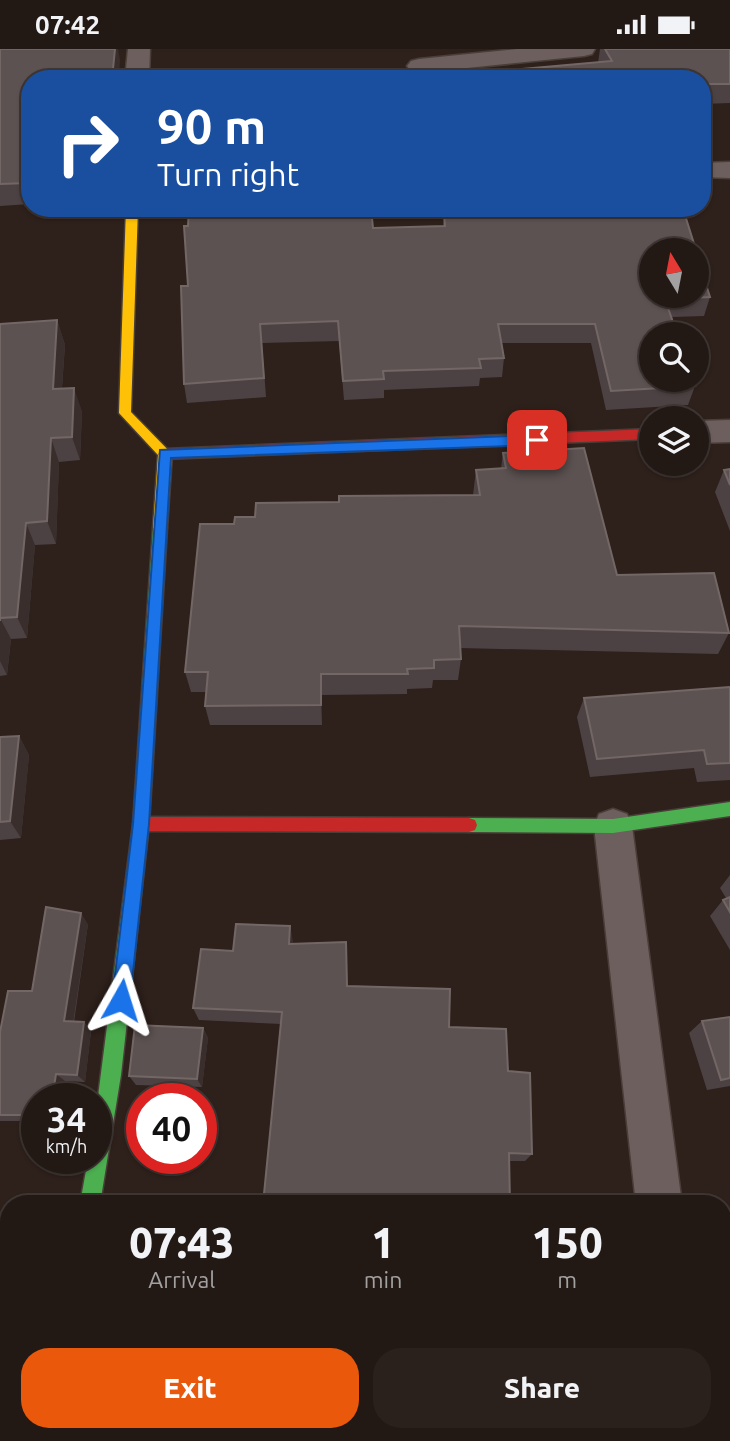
<!DOCTYPE html>
<html lang="en">
<head>
<meta charset="utf-8">
<style>
  :root { --surface:#221814; --page:#2a211d; --text:#f1f3f6; --muted:#a2a0a0; --line:#3f3734; --accent:#ea580c }
  body { margin:0; font-family:Ubuntu,sans-serif; background:var(--page); color:var(--text); height:100vh; display:flex; flex-direction:column; font-size:26px; white-space:nowrap }
  * { box-sizing:border-box; margin:0 }
  p { font-size:23px; color:var(--muted) }
  .icon { flex:none; width:38px; height:38px; fill:none; stroke:currentColor; stroke-width:2; stroke-linecap:round; stroke-linejoin:round }
  .map { position:relative; flex:1; overflow:hidden }
  .panel { position:absolute; left:0px; top:1146px; width:732px; height:247px; display:flex; flex-direction:column; background:var(--surface); border-radius:28px 28px 0 0; box-shadow:0 2px 5px #0004,0 0 0 2px var(--line) }
  .panel>* { flex:none }
  .banner { position:absolute; left:21px; top:21px; width:690px; height:147px; border-radius:28px; box-shadow:0 2px 5px #0004,0 0 0 2px var(--line); background:#1a4fa0; color:#fff; overflow:hidden }
  .needle { width:46px; rotate:350deg }
  .controls { position:absolute; left:639px; top:189px; display:grid; gap:14px }
  .controls a { display:grid; place-items:center; width:70px; height:70px; border-radius:50%; background:var(--surface); box-shadow:0 2px 5px #0004,0 0 0 2px var(--line); font-size:35px }
  .speed { position:absolute; left:21px; top:1034px; display:flex; gap:14px; font-size:35px; font-weight:700; text-align:center }
  .speed>* { display:grid; place-content:center; width:91px; height:91px; border-radius:50%; background:var(--surface); box-shadow:0 2px 5px #0004,0 0 0 2px var(--line); line-height:1 }
  .speed small { font-size:18px; font-weight:400 }
  .speed .limit { border:10px solid #d22; background:#fff; color:#111 }
  .pin { position:absolute; display:grid; place-items:center; width:60px; height:60px; color:#fff; margin:-30px; border-radius:14px; box-shadow:0 4px 10px #0006 }
  .me { position:absolute; width:77px; margin:-38px; rotate:6deg; stroke-linejoin:round; filter:drop-shadow(0 0 5px #0008) }
  .turn { display:flex; align-items:center; gap:24px; height:147px; padding:0 21px; font-size:32px }
  .turn .icon { width:91px; height:91px; stroke-width:2.5 }
  .turn b { display:block; font-size:49px; line-height:60px }
  .eta { display:flex; justify-content:space-evenly; align-items:center; height:119px; text-align:center }
  .eta b { font-size:42px; font-weight:800; line-height:49px }
  .button { display:flex; gap:14px; margin-top:auto; padding:14px 21px }
  .button a { flex:1; height:80px; border-radius:28px; background:var(--accent); color:#fff; font-size:28px; font-weight:800; line-height:80px; text-align:center }
  .button a+a { background:var(--page); color:var(--text) }
  .status { display:flex; justify-content:space-between; align-items:center; height:49px; padding:0 35px; background:var(--surface); direction:ltr }
  .status svg { height:19px; fill:currentColor }
  .map>svg:first-child { display:block }
  .lines { fill:none; stroke-linecap:round; stroke-linejoin:round }
  .street-casing { stroke:#4a3e39; stroke-width:3 }
  .fast-casing { stroke:#4a3e39; stroke-width:3 }
  .slow-casing { stroke:#4a3e39; stroke-width:3 }
  .jam-casing { stroke:#4a3e39; stroke-width:3 }
  .street { fill:#6c5f5e; fill-rule:evenodd }
  .fast { fill:#4caf50; fill-rule:evenodd }
  .slow { fill:#ffc107; fill-rule:evenodd }
  .jam { fill:#c62828; fill-rule:evenodd }
  .wall { fill:#4d4243 }
  .shaded-wall { fill:#392e2c }
  .building { fill:#5d5252; stroke:#736765; stroke-width:2 }
  .route { fill:#1a73e8; stroke:#114b97; stroke-width:2 }
</style>
</head>
<body>
<div class="status"><b>07:42</b><svg viewBox="0 0 49 12"><path d="M0 12V9h3v3zM5 12V6h3v6zM10 12V3h3v9zM15 12V0h3v12zM26 1h20v11H26zM47 4h2v5h-2z"/></svg></div>
<div class="map">
<svg width="730" height="1392" viewBox="0 0 730 1392">
  <rect width="100%" height="100%" fill="#2e201b"/>
  <g class="lines">
    <defs>
      <path id="street" d="M128 0H150L149 30H125Z
        M517 0H595L592 5 584 7 419 24 411 22 407 17 411 12 419 10Z
        M730 113V129L702 128V114Z
        M730 371V393L696 394V372Z
        M613 760 627 765 632 777 682 1155H636L594 777 599 765Z
        M26 1384H76L75 1392H25Z
        M662 1384H712L713 1392H663Z"/>
      <path id="fast" d="M160 474 167 479 149 775 121 1026 100 1155H80L88 1110H96V1063L133 775 153 479Z
        M730 753V767L613 784 469 783 463 781 461 776 463 771 469 769 613 770Z"/>
      <path id="slow" d="M126 159H138L131 363 172 405 167 479 160 484 153 479 158 406 119 364Z"/>
      <path id="jam" d="M651 380V390L165 410 158 405 165 400Z
        M141 768 469 769 475 771 477 776 475 781 469 783 141 782 135 780 133 775 135 770Z"/>
    </defs>
    <use href="#street" class="street-casing"/>
    <use href="#fast" class="fast-casing"/>
    <use href="#slow" class="slow-casing"/>
    <use href="#jam" class="jam-casing"/>
    <use href="#street" class="street"/>
    <use href="#fast" class="fast"/>
    <use href="#slow" class="slow"/>
    <use href="#jam" class="jam"/>
  </g>
  <path class="wall" d="M0 0 120 11 30 30V155L0 157Z
    M600 0H730V54L702 55V30H522L523 20 598 14Z
    M503 159H679L710 248 704 267 672 268 695 337 688 356 606 361 591 294H502L504 309 502 328 480 329 479 337 384 341V349L344 351 339 292 262 294 266 348 187 354 184 335 188 237V177L373 179 443 177 444 164 503 162Z
    M57 271 65 296 62 339 82 362 80 411 59 413 56 495 35 496 27 589 11 590 7 626 0 627V275Z
    M503 404 617 526 729 584 718 605 460 599 461 610 458 631H433L432 639 407 640V645L322 646V676H210L205 657 206 643H191L185 623 234 475 255 468 339 453 473 446 476 421 501 420Z
    M730 420V482L715 443 724 421Z
    M730 638V731L697 733 694 719 590 728 577 668 584 649Z
    M19 687 29 706 21 789 0 791V688Z
    M730 826V901L710 867 723 851 726 849 720 839Z
    M88 875 74 973H84L91 982 85 1033 65 1032 37 1050V1072H0V983L32 942Z
    M290 877 293 895 347 937 449 978 508 1022 532 1105 525 1112H509L281 975 199 971 193 959 233 902Z
    M730 968V1037L707 1041 689 984 702 972Z
    M203 979 208 989 202 1038 136 1036 129 1027Z"/>
  <path class="shaded-wall" d="M115 0H118L120 11 119 30H112Z
    M30 116V141L28 134Z
    M57 271 65 296 60 364 53 340Z
    M74 339 82 362 80 411 72 388Z
    M51 389 59 413 56 495 47 472Z
    M26 474 35 496 27 589 17 568Z
    M0 569 11 590 7 626 0 612Z
    M321 625 322 646V676L321 656Z
    M19 687 29 706 21 789 10 772Z
    M81 864 88 875 72 981 64 972Z
    M290 877 293 892 291 910 289 895Z
    M84 973 91 982 85 1033 77 1026Z
    M203 979 208 989 202 1038 197 1030Z
    M56 1025 65 1032 62 1050H52Z"/>
  <path class="building" d="M0 0H115L112 30H30V116L28 134 0 135Z
    M605 0H730V35H702V30H527L523 20 612 12Z
    M224 21 226 30H168V24Z
    M189 159H371L373 179 445 177 444 164 506 162V159H679L680 163H684L696 201H651V247H696V204L710 248 665 250 677 285H651V331H692L695 337 611 342 595 275H498L504 309 479 310 481 319 383 322 384 330 343 332 338 272 260 275 264 329 184 335 181 237H188L184 177H188Z
    M57 271 53 340 74 339 72 388 51 389 47 472 26 474 17 568 0 569V572V275Z
    M584 399 617 526 714 524 729 584 459 577 461 610 434 611V619L407 620 408 625H321V656L205 657 208 623H185L200 475H234L235 468H255L256 454 339 453V447L480 446 476 421 506 419 503 404Z
    M730 420V436L724 421Z
    M730 638V714L707 715 704 701 597 710 584 649Z
    M19 687 10 772 0 773V688Z
    M730 848V863L723 851Z
    M46 858 81 864 64 972 84 973 77 1026 56 1025 52 1050H37V1066H0V983L8 942H32Z
    M236 875 290 877 289 895 346 893 347 937 450 940 449 978 506 980 508 1022 530 1024 532 1105 509 1104 510 1155H263L282 963 193 959 201 900 233 902Z
    M730 968V1029L721 1031 702 972Z
    M135 976 203 979 197 1030 129 1027Z
    M214 1384H477V1392H213Z"/>
  <path class="route" d="M537 386 544 391 537 396 171 409 149 775 130 951 127 957 121 960 115 957 112 951 133 775 160 401Z"/>
</svg>
<div class="controls">
<a><svg class="needle" viewBox="-14 -14 28 28"><path d="M0-13l5 13h-10z" fill="#e53935"/><path d="M0 13l5-13h-10z" fill="#a2a0a0"/></svg></a>
<a><svg class="icon" aria-label="search" viewBox="0 0 24 24"><circle cx="10" cy="10" r="6"/><path d="M15 15l6 6"/></svg></a>
<a><svg class="icon" aria-label="layers" viewBox="0 0 24 24"><path d="M12 4l9 5-9 5-9-5zM3 14l9 5 9-5"/></svg></a>
</div>
<div class="speed"><div>34<small>km/h</small></div><div class="limit">40</div></div>
<div class="pin" style="left:537px;top:391px;background:#d93025"><svg class="icon" aria-label="arrive" viewBox="0 0 24 24"><path d="M6 21V4h12l-3 4 3 4H6"/></svg></div>
<svg class="me" style="left:121px;top:951px" viewBox="-20 -20 40 40"><path d="M0-17L14 15 0 8-14 15z" fill="#1a73e8" stroke="#fff" stroke-width="4"/></svg>
<div class="banner">
<div class="turn"><svg class="icon" aria-label="right" viewBox="0 0 24 24"><path d="M7 20v-9h11M14 6l5 5-5 5"/></svg><div><b>90 m</b>Turn right</div></div>
</div>
<section class="panel">
<div class="eta">
<div><b>07:43</b><p>Arrival</p></div>
<div><b>1</b><p>min</p></div>
<div><b>150</b><p>m</p></div>
</div>
<div class="button"><a>Exit</a><a>Share</a></div>
</section>
</div>
</body>
</html>
